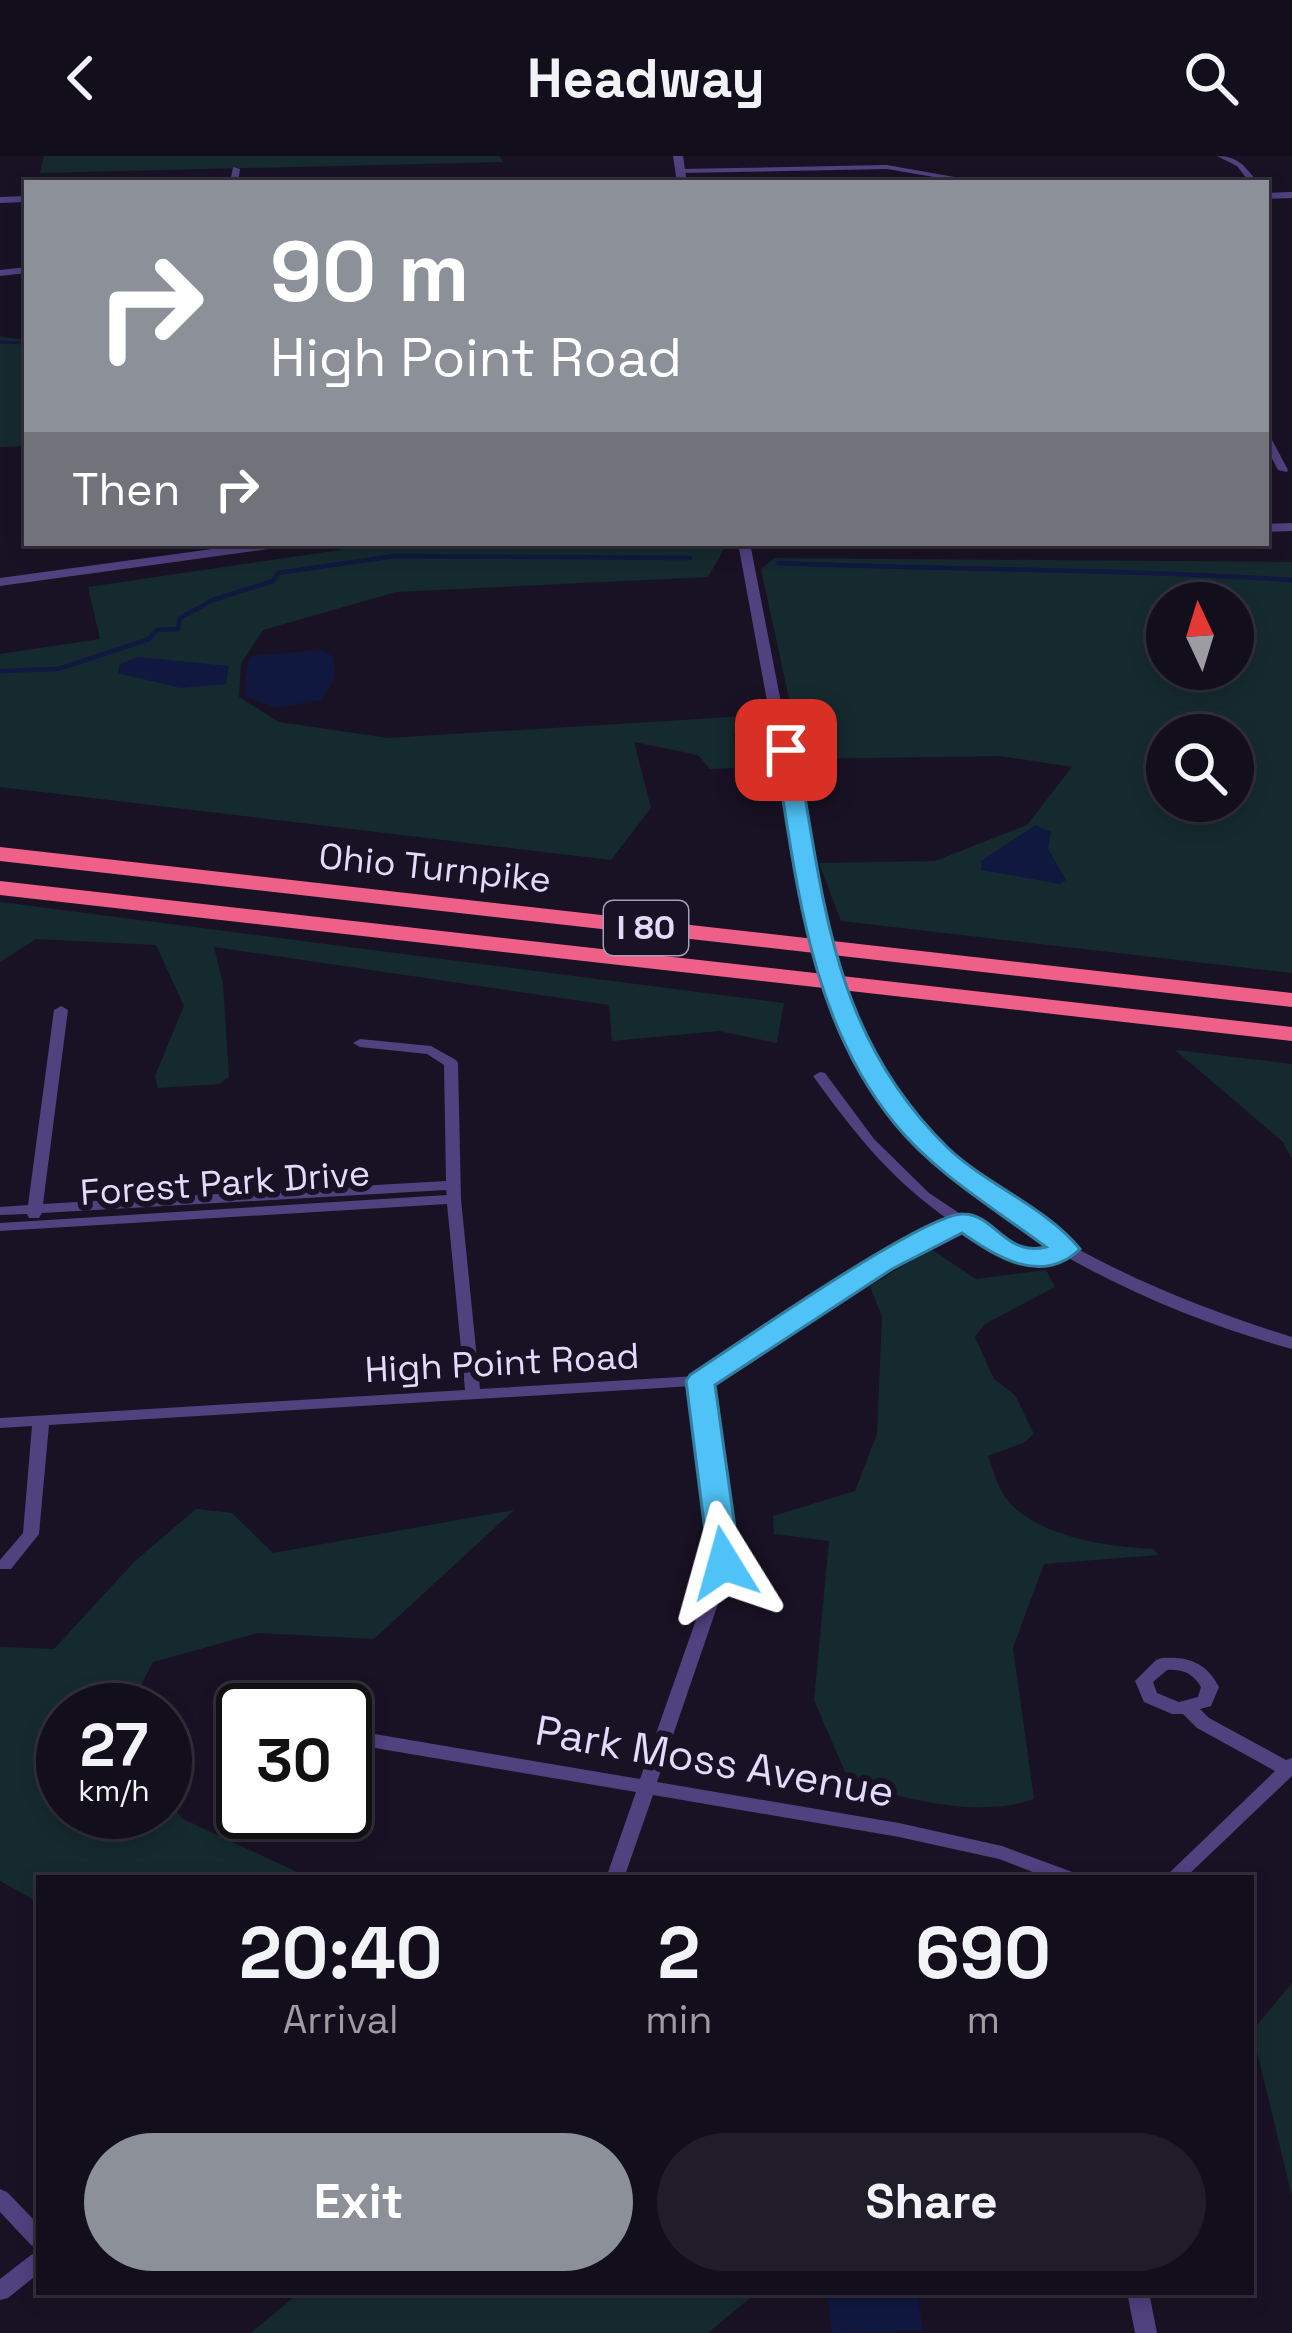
<!DOCTYPE html>
<html lang="en">
<head>
<meta charset="utf-8">
<style>
  :root { --surface:#130e1c; --page:#201c29; --text:#f1f3f6; --muted:#9d9ca3; --line:#322e3b; --accent:#8c9099 }
  body { margin:0; font-family:"Space Grotesk",sans-serif; background:var(--page); color:var(--text); height:100vh; display:flex; flex-direction:column; font-size:45px; white-space:nowrap }
  * { box-sizing:border-box; margin:0 }
  p { font-size:39px; color:var(--muted) }
  .icon { flex:none; width:66px; height:66px; fill:none; stroke:currentColor; stroke-width:2; stroke-linecap:round; stroke-linejoin:round }
  .map { position:relative; flex:1; overflow:hidden }
  .panel { position:absolute; left:36px; top:1719px; width:1218px; height:420px; display:flex; flex-direction:column; background:var(--surface); border-radius:0px; box-shadow:0 6px 18px #0003,0 0 0 3px var(--line) }
  .panel>* { flex:none }
  .hud { position:absolute; left:24px; top:24px; width:1245px; height:366px; border-radius:0px; box-shadow:0 6px 18px #0003,0 0 0 3px var(--line); background:#8c9099; color:#fff; overflow:hidden }
  .needle { width:78px; rotate:356deg }
  .controls { position:absolute; left:1146px; top:426px; display:grid; gap:24px }
  .controls a { display:grid; place-items:center; width:108px; height:108px; border-radius:50%; background:var(--surface); box-shadow:0 6px 18px #0003,0 0 0 3px var(--line); font-size:60px }
  .speed { position:absolute; left:36px; top:1527px; display:flex; gap:24px; font-size:60px; font-weight:700; text-align:center }
  .speed>* { display:grid; place-content:center; width:156px; height:156px; border-radius:50%; background:var(--surface); box-shadow:0 6px 18px #0003,0 0 0 3px var(--line); line-height:1 }
  .speed small { font-size:30px; font-weight:400 }
  .speed .limit { border:6px solid #111; border-radius:18px; background:#fff; color:#111 }
  .pin { position:absolute; display:grid; place-items:center; width:102px; height:102px; color:#fff; margin:-51px; border-radius:24px; box-shadow:0 6px 18px #0006 }
  .me { position:absolute; width:132px; margin:-66px; rotate:352deg; stroke-linejoin:round; filter:drop-shadow(0 0 9px #0008) }
  .turn { display:flex; align-items:center; gap:42px; height:252px; padding:0 48px; font-size:54px }
  .turn .icon { width:156px; height:156px; stroke-width:2.5 }
  .turn b { display:block; font-size:84px; line-height:102px }
  .then { display:flex; align-items:center; height:114px; padding:0 48px; background:#0003; gap:24px; font-size:45px }
  .eta { display:flex; justify-content:space-evenly; align-items:center; height:204px; text-align:center }
  .eta b { font-size:72px; font-weight:700; line-height:84px }
  .cta { display:flex; gap:24px; margin-top:auto; padding:24px 48px }
  .cta a { flex:1; height:138px; border-radius:72px; background:var(--accent); color:#fff; font-size:48px; font-weight:700; line-height:138px; text-align:center }
  .cta a+a { background:var(--page); color:var(--text) }
  header { display:flex; justify-content:space-between; align-items:center; height:156px; padding:0 48px; background:var(--surface); font-size:54px; font-weight:700 }
  .map>svg:first-child { display:block }
  .green { fill:#152a2f; fill-rule:evenodd }
  .water { fill:#101840 }
  .lines { fill:none; stroke-linecap:round; stroke-linejoin:round }
  .stream-far1 { stroke:#101840; stroke-width:3 }
  .stream { stroke:#101840; stroke-width:4.5 }
  .minor { fill:#50417f; fill-rule:evenodd }
  .tertiary { fill:#50417f; fill-rule:evenodd }
  .motorway { fill:#ef6088; fill-rule:evenodd }
  .tertiary-bridge-far1 { stroke:#50417f; stroke-width:14 }
  .tertiary-bridge { stroke:#50417f; stroke-width:18 }
  .route { fill:#4fc3f7; stroke:#337fa1; stroke-width:3 }
  .labels { text-anchor:middle; dominant-baseline:central; stroke-width:12; stroke-linejoin:round; paint-order:stroke }
  .shield { fill:#191225; stroke:#a79ebb; stroke-width:3 }
  .shield-label { font-size:33px; font-weight:bold; fill:#e4dafb }
  .street-label { font-size:36px; fill:#e4dafb; stroke:#191225 }
  .near-street-label { font-size:42px; fill:#e4dafb; stroke:#191225 }
</style>
</head>
<body>
<header><svg class="icon" aria-label="back" viewBox="0 0 24 24"><path d="M15 5l-7 7 7 7"/></svg>Headway<svg class="icon" aria-label="search" viewBox="0 0 24 24"><circle cx="10" cy="10" r="6"/><path d="M15 15l6 6"/></svg></header>
<div class="map">
<svg width="1292" height="2177" viewBox="0 0 1292 2177">
  <rect width="100%" height="100%" fill="#191225"/>
  <path class="green" d="M44 0H499L503 6 40 17Z
    M0 181 27 184V290L0 291Z
    M387 387 726 390 708 421 396 436 263 474 241 507 239 541 279 566 388 582 747 560 746 569 733 580 763 597 756 611 710 613 698 599 634 586 651 652 611 704 0 631V498L100 483 88 431Z
    M774 402 1292 406V817L841 765 819 707 935 705 1027 669 1072 611 1001 600 802 603 761 413ZM1167 447H1233V513H1167ZM1167 579H1233V645H1167Z
    M0 746 784 847 777 887 719 875 612 885 609 849 214 791 223 828 229 921 219 928 158 932 155 920 184 850 156 789 36 783 0 806Z
    M1175 894 1292 908V1002L1282 985Z
    M931 1093 976 1123 1046 1114 1055 1131 985 1168 975 1181 994 1223 1015 1239 1034 1278 1025 1286 988 1300C992 1311 996 1325 1002 1336 1027 1380 1108 1391 1153 1393L1158 1399 1044 1408 1013 1492 1034 1643C978 1663 904 1643 849 1625L814 1544 829 1385 774 1378 773 1360 855 1335 877 1278 882 1161 870 1130Z
    M196 1353 232 1357 273 1397 514 1354 374 1483 258 1477 153 1506 128 1554H63V1656H165V1643L183 1663 310 1722H39V1747L0 1725V1491L54 1493 135 1405Z
    M1292 1827V2040L1252 1875Z
    M300 2136H757L708 2177H251Z"/>
  <path class="water" d="M321 494 332 500C338 519 333 530 320 544L277 552 245 540 247 506 252 500Z
    M138 501 229 510 226 528 180 532 118 517 120 508Z
    M1036 669 1051 676 1048 693 1066 724 1060 728 981 714V705Z
    M827 2136H917L923 2175 832 2177Z"/>
  <g class="lines">
    <path class="stream-far1" d="M0 186 27 187"/>
    <path class="stream" d="M778 407C949 414 1121 413 1292 424
      M0 515 58 513 149 483 157 474 178 473 180 462 213 444 273 425 278 417 394 400 690 402"/>
    <path class="minor" d="M1217 0C1238 0 1246 11 1258 27H1250L1237 10Z
      M887 9 988 27H969L887 13 680 17 676 15 680 13Z
      M233 11 240 13 238 27H230Z
      M1292 36V42L1266 43V37Z
      M27 40V46L0 47V41Z
      M27 111V117L0 120V114Z
      M1266 279 1271 282 1288 314 1287 316 1278 314 1266 291Z
      M61 850 68 854 43 1048 446 1025 444 909 427 898 360 891 353 887 360 883 431 890 456 904 458 907 461 1043 480 1233 696 1220 877 1104 952 1066C892 1025 855 978 813 920L820 916 825 917 874 983 929 1037 1019 1097 1042 1096 1067 1088 1072 1090 1075 1093 1072 1096C1014 1117 1009 1104 962 1072L887 1110 708 1227 732 1407 657 1626 899 1667 1002 1690 1075 1717 1077 1722H1048L999 1703 899 1681 653 1639 624 1722H606L636 1636 345 1587V1573L640 1623 716 1407 693 1230 49 1269 39 1378 11 1413H0V1404L23 1377 32 1270 0 1272V1262L465 1234 447 1048 0 1075V1067L447 1039 446 1034 42 1057 39 1062H29L27 1058 0 1059V1051L28 1049 54 854Z
      M1162 1502C1188 1500 1207 1507 1219 1531L1211 1550 1200 1553 1209 1562 1286 1604 1292 1602V1620L1185 1722H1164L1275 1615 1197 1572 1183 1558H1172L1144 1546 1135 1525 1156 1504ZM1167 1514C1182 1513 1193 1517 1201 1531L1198 1541 1179 1546 1157 1537 1153 1526Z
      M0 2033 7 2036 39 2069V2092L31 2089 0 2056Z
      M39 2096V2117L8 2142 0 2144V2123L31 2099Z
      M1127 2136H1149L1157 2177H1135Z"/>
    <path class="tertiary" d="M673 0H683L687 27H677Z
      M1292 367V375L1266 376V368Z
      M256 387H290L284 391 0 430V422Z
      M738 387H750L823 763 815 768 807 763Z
      M837 843 845 848C862 884 879 920 904 951 998 1070 1151 1137 1292 1181V1193C1151 1154 986 1076 893 960 866 926 847 887 829 848Z"/>
    <path class="motorway" d="M0 691 1292 837V851L0 705Z
      M0 725 1292 871V885L0 739Z"/>
    <path class="tertiary-bridge-far1" d="M815 763 832 829"/>
    <path class="tertiary-bridge" d="M831 826 837 848"/>
  </g>
  <path class="route" d="M786 587 797 594C824 745 832 879 948 992 987 1029 1046 1051 1080 1093 1042 1130 997 1101 962 1077L892 1113 715 1229 740 1407 735 1414H713L709 1407 686 1225 690 1219C733 1191 925 1057 963 1058 995 1058 1005 1101 1046 1091 995 1053 936 1018 895 968 808 862 797 725 775 594Z"/>
  <g class="labels">
    <rect class="shield" x="604" y="745" width="84" height="54" rx="9"/>
    <g class="shield-label">
      <text x="646" y="772">I 80</text>
    </g>
    <g class="street-label">
      <text transform="translate(435 712) rotate(6)">Ohio Turnpike</text>
      <text transform="translate(225 1027) rotate(-4)">Forest Park Drive</text>
      <text transform="translate(502 1207) rotate(-3)">High Point Road</text>
    </g>
    <g class="near-street-label">
      <text transform="translate(715 1605) rotate(10)">Park Moss Avenue</text>
    </g>
  </g>
</svg>
<div class="controls">
<a><svg class="needle" viewBox="-14 -14 28 28"><path d="M0-13l5 13h-10z" fill="#e53935"/><path d="M0 13l5-13h-10z" fill="#9d9ca3"/></svg></a>
<a><svg class="icon" aria-label="search" viewBox="0 0 24 24"><circle cx="10" cy="10" r="6"/><path d="M15 15l6 6"/></svg></a>
</div>
<div class="speed"><div>27<small>km/h</small></div><div class="limit">30</div></div>
<div class="pin" style="left:786px;top:594px;background:#d93025"><svg class="icon" aria-label="arrive" viewBox="0 0 24 24"><path d="M6 21V4h12l-3 4 3 4H6"/></svg></div>
<svg class="me" style="left:724px;top:1407px" viewBox="-20 -20 40 40"><path d="M0-17L14 15 0 8-14 15z" fill="#4fc3f7" stroke="#fff" stroke-width="4"/></svg>
<div class="hud">
<div class="turn"><svg class="icon" aria-label="right" viewBox="0 0 24 24"><path d="M7 20v-9h11M14 6l5 5-5 5"/></svg><div><b>90 m</b>High Point Road</div></div>
<div class="then">Then<svg class="icon" aria-label="right" viewBox="0 0 24 24"><path d="M7 20v-9h11M14 6l5 5-5 5"/></svg></div>
</div>
<section class="panel">
<div class="eta">
<div><b>20:40</b><p>Arrival</p></div>
<div><b>2</b><p>min</p></div>
<div><b>690</b><p>m</p></div>
</div>
<div class="cta"><a>Exit</a><a>Share</a></div>
</section>
</div>
</body>
</html>
